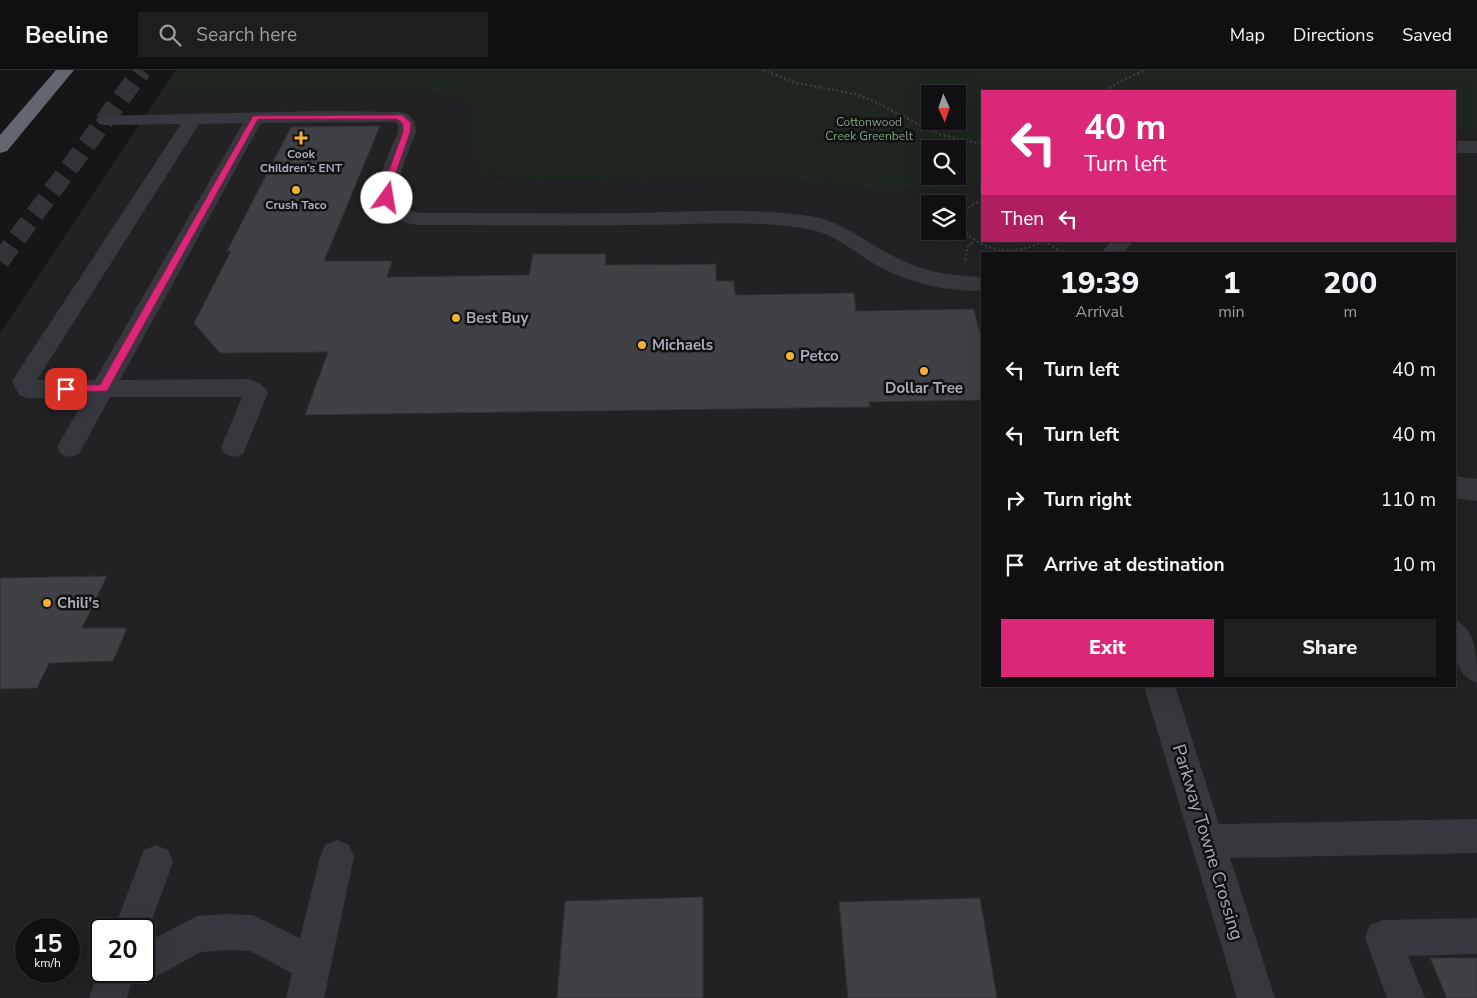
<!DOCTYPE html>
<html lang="en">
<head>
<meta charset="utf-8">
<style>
  :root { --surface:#101012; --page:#1e1e20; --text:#f1f3f6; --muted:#9c9d9f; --line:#303032; --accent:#db2777 }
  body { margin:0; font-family:"Nunito Sans",sans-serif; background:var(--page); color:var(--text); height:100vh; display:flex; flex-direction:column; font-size:19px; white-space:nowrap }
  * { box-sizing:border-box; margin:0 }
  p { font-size:16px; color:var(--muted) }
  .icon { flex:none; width:28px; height:28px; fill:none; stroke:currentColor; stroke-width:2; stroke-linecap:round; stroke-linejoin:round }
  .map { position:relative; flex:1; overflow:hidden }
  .side { position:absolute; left:981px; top:182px; width:475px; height:435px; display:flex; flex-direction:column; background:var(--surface); border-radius:0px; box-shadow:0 5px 20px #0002,0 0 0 1px var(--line) }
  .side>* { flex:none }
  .hud { position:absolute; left:981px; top:20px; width:475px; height:152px; border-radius:0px; box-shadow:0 5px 20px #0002,0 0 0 1px var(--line); background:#db2777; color:#fff; overflow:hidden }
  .needle { width:32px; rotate:177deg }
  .fabs { position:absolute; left:921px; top:15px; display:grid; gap:10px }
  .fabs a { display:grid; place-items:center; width:45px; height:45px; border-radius:0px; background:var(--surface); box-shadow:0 5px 20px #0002,0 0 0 1px var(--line); font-size:25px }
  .speed { position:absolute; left:15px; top:848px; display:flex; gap:10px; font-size:25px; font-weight:700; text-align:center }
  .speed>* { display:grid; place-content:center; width:65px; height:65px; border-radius:50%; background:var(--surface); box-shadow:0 5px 20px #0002,0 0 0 1px var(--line); line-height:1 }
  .speed small { font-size:12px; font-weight:400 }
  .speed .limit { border:2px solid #111; border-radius:8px; background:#fff; color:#111 }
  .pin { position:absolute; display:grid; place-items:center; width:42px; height:42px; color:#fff; margin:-21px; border-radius:10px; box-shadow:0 2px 8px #0006 }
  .me { position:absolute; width:55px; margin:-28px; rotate:13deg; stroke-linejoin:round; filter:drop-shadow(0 0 4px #0008) }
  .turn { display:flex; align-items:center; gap:18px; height:105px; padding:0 20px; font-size:22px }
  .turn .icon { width:65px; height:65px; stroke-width:2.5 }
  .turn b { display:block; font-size:35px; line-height:42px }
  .then { display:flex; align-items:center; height:48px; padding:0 20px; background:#0003; gap:10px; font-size:19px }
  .eta { display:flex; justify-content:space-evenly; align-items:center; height:85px; text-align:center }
  .eta b { font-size:30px; font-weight:800; line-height:35px }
  .action { display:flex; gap:10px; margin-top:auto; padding:10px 20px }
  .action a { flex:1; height:58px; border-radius:0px; background:var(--accent); color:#fff; font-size:20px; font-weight:800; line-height:58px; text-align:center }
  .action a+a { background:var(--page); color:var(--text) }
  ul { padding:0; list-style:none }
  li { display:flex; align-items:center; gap:15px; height:65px; padding:0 20px }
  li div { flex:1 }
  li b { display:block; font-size:19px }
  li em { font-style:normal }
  header { display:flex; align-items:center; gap:30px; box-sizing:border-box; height:70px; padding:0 25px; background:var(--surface); border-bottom:1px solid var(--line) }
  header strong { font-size:24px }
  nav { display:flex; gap:28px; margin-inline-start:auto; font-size:18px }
  .search { width:350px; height:45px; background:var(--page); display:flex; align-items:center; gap:12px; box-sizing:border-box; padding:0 18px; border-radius:0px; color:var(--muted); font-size:19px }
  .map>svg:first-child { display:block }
  .built { fill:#222225; fill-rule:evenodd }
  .green { fill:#1e261f; fill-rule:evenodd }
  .building { fill:#404145; stroke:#303034 }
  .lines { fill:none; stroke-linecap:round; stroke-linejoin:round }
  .major-tunnel { stroke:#333438; stroke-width:19; stroke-dasharray:19 10; stroke-linecap:butt }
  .path { stroke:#3d3f44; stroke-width:2.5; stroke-dasharray:2 2.5; stroke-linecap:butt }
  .minor { fill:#37383d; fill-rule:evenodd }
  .highway { fill:#63666e; fill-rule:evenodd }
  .route { fill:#db2777; stroke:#8e194d }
  .poi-dot { fill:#f2b134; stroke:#111113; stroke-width:2 }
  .labels { text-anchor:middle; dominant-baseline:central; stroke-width:5; stroke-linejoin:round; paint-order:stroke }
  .far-park-label { font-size:12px; fill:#7fa381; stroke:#111113 }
  .far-poi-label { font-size:12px; font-weight:bold; fill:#a8adb8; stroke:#111113 }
  .poi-label { font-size:15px; font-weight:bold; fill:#a8adb8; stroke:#111113; text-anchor:start }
  .near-street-label { font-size:18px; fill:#a8adb8; stroke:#111113 }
</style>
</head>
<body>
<header>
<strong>Beeline</strong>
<div class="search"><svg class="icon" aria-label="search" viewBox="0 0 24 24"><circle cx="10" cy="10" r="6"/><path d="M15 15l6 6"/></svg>Search here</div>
<nav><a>Map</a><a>Directions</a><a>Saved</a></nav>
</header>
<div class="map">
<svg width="1477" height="928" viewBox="0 0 1477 928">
  <rect width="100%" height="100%" fill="#161618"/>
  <path class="built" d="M426 19 472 32 471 75 486 105 537 110 770 106 884 120 953 119 982 114V171H1455V58H1477V928H0V263L162 20ZM930 134H958V161H930ZM982 184H1455V616H982ZM26 859H69V901H26ZM101 859H144V901H101Z"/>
  <path class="green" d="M176 0H1477V58H1455V21H982V114L953 119 884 120 770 106 537 110 485 105 471 75V32L426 19 162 20ZM930 24H958V51H930ZM930 79H958V106H930Z"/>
  <path class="building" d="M380 56 324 191H392L387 207 529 205 533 184H606L605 195 716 194V211H734L735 225 854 223 856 241 974 239 982 272V330L869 332 870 337 305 345 328 282 220 283 194 253 231 181H227L291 57Z
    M107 506 82 558H127L113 591 49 593 37 618 0 619V508Z
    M703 827V928H557L565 831Z
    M980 828 997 928H848L839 832Z
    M1430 888H1477V928H1447Z"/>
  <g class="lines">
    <path class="major-tunnel" d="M0 191 142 0"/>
    <path class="path" d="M763 0 797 13 855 24 874 31 938 64 982 74
      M1106 21 1117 13 1145 0
      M982 131C968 134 963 144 960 157 984 183 1012 187 1044 171
      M1045 171 1064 184
      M965 190 968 176 974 171"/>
    <path class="minor" d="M325 41 399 42C411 44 416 50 416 62 411 77 389 121 401 134 404 139 413 141 419 143 492 143 565 144 638 143 697 142 756 137 815 147 845 153 868 174 895 187 925 203 950 205 982 207V221C947 221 911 214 880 197 856 184 835 163 807 159 750 149 693 155 636 155 563 156 489 155 416 155 408 153 394 150 387 144 365 127 390 83 398 62V55L395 52 261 53 120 310 248 309C257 312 263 314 268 323L243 384 234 387 225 384 221 377 242 327H110L79 384 70 387 61 384 57 377 85 328H28L19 325 12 311 181 54 105 55 99 54 96 50 99 46ZM243 53 95 310H37L199 54Z
      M1455 71H1477V83H1455Z
      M1111 171H1133L1123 184H1101Z
      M1455 406 1477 409V431L1455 428Z
      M1455 550C1477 560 1477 588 1477 613 1449 602 1455 574 1455 550Z
      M1144 616H1175L1219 754 1477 749V783L1230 788 1275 928H1237Z
      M337 770 349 775 354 787 324 928H286L292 903 250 881 226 880 201 882 144 913 133 908 127 928H89L101 894V901H144V874L197 846 226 844 253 845 300 868 320 787 325 775Z
      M156 775 168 780 173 792 144 872V859H114L144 780Z
      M1477 848V884L1408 886 1425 928H1387L1365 868 1370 855 1383 850Z"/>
    <path class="highway" d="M56 0H74L7 81 0 83V65Z"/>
  </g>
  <path class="route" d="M402 45 411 53 410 62 391 117V128L387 131 382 128 383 117 403 62V54L397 49H258L107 321 62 322V317L66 315H100L253 46Z"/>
  <g class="poi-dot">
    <path d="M298.5 60.5h5v5h5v5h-5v5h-5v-5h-5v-5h5z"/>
    <circle cx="296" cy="120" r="5"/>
    <circle cx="456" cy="248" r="5"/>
    <circle cx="642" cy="275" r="5"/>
    <circle cx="790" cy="286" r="5"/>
    <circle cx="924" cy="301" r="5"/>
    <circle cx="47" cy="533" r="5"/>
  </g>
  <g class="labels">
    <g class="far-park-label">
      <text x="869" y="52">Cottonwood<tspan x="869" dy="14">Creek Greenbelt</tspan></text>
    </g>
    <g class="far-poi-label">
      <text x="301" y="84">Cook<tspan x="301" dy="14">Children’s ENT</tspan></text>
      <text x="296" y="135">Crush Taco</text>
    </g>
    <g class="poi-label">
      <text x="466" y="248">Best Buy</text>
      <text x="652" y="275">Michaels</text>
      <text x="800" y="286">Petco</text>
      <text x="924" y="318" text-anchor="middle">Dollar Tree</text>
      <text x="57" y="533">Chili's</text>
    </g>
    <g class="near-street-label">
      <text transform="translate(1208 772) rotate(73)">Parkway Towne Crossing</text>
    </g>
  </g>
</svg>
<div class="fabs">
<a><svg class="needle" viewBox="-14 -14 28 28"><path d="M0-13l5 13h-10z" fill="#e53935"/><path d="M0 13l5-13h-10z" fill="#9c9d9f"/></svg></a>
<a><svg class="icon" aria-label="search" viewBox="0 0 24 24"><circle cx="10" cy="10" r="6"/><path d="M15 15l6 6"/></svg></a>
<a><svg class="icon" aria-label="layers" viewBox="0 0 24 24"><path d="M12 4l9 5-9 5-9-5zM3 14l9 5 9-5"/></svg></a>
</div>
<div class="speed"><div>15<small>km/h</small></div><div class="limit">20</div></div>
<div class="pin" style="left:66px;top:319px;background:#d93025"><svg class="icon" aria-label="arrive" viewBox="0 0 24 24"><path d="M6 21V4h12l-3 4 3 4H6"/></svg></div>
<svg class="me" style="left:387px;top:128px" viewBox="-20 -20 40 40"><circle r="19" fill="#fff"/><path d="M0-13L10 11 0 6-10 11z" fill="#db2777"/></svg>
<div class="hud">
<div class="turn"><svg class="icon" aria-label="left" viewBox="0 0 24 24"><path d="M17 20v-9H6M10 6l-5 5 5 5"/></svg><div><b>40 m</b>Turn left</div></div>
<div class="then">Then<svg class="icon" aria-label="left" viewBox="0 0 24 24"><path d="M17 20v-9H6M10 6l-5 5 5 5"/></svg></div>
</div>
<section class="side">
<div class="eta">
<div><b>19:39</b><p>Arrival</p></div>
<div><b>1</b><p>min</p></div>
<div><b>200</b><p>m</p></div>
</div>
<ul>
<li><svg class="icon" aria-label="left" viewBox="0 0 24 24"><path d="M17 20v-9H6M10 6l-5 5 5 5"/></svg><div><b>Turn left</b></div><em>40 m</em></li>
<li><svg class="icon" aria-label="left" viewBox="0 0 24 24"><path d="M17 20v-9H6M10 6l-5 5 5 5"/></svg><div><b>Turn left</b></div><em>40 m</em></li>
<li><svg class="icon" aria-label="right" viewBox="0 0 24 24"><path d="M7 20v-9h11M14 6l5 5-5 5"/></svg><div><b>Turn right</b></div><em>110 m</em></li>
<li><svg class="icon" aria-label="arrive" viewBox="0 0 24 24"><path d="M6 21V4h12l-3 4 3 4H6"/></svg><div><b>Arrive at destination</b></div><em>10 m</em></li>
</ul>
<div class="action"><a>Exit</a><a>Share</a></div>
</section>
</div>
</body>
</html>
